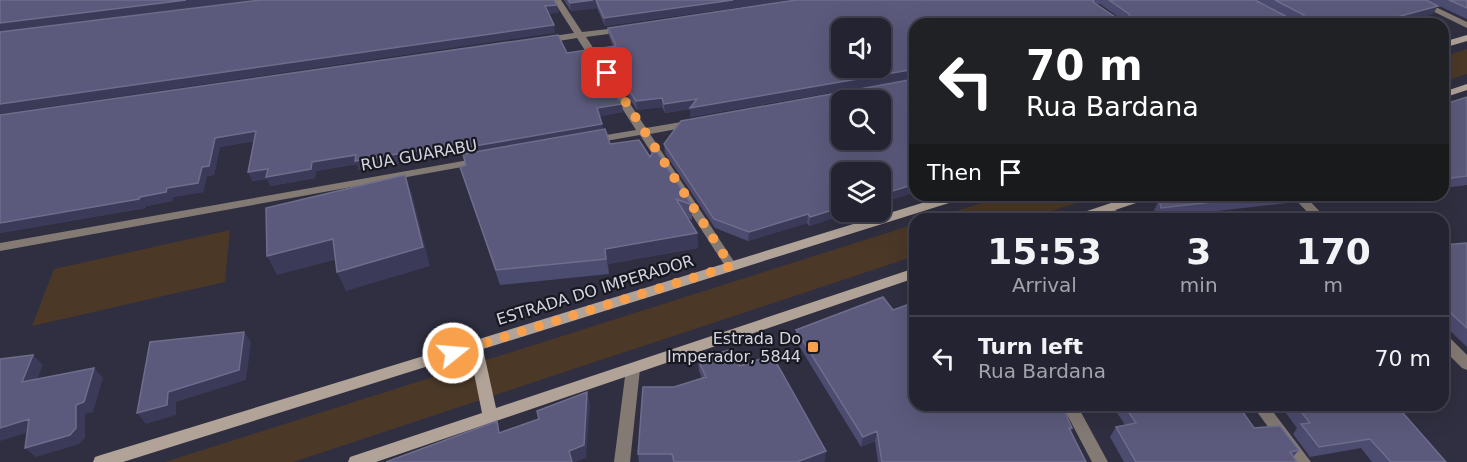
<!DOCTYPE html>
<html lang="en">
<head>
<meta charset="utf-8">
<style>
  :root { --surface:#242331; --page:#2c2b39; --text:#f1f3f6; --muted:#a3a4ab; --line:#41404d }
  body { margin:0; font-family:"DejaVu Sans",sans-serif; background:var(--page); color:var(--text); height:100vh; display:flex; flex-direction:column; font-size:22px; white-space:nowrap }
  * { box-sizing:border-box; margin:0 }
  p { font-size:20px; color:var(--muted) }
  .icon { flex:none; width:33px; height:33px; fill:none; stroke:currentColor; stroke-width:2; stroke-linecap:round; stroke-linejoin:round }
  .map { position:relative; flex:1; overflow:hidden }
  .panel { position:absolute; left:909px; top:213px; width:540px; height:198px; display:flex; flex-direction:column; background:var(--surface); border-radius:18px; box-shadow:0 6px 24px #0002,0 0 0 2px var(--line) }
  .panel>* { flex:none }
  .top-card { position:absolute; left:909px; top:18px; width:540px; height:183px; border-radius:18px; box-shadow:0 6px 24px #0002,0 0 0 2px var(--line); background:#202124; color:#fff; overflow:hidden }
  .tools { position:absolute; left:831px; top:18px; display:grid; gap:12px }
  .tools a { display:grid; place-items:center; width:60px; height:60px; border-radius:12px; background:var(--surface); box-shadow:0 6px 24px #0002,0 0 0 2px var(--line); font-size:30px }
  .pin { position:absolute; display:grid; place-items:center; width:51px; height:51px; color:#fff; margin:-26px; border-radius:12px; box-shadow:0 3px 9px #0006 }
  .me { position:absolute; width:66px; margin:-33px; rotate:73deg; stroke-linejoin:round; filter:drop-shadow(0 0 4px #0008) }
  .turn { display:flex; align-items:center; gap:21px; height:126px; padding:0 18px; font-size:27px }
  .turn .icon { width:78px; height:78px; stroke-width:2.5 }
  .turn b { display:block; font-size:42px; line-height:51px }
  .then { display:flex; align-items:center; height:57px; padding:0 18px; background:#0003; gap:12px; font-size:22px }
  .eta { display:flex; justify-content:space-evenly; align-items:center; height:102px; text-align:center }
  .eta b { font-size:36px; font-weight:700; line-height:42px }
  ul { padding:0; list-style:none }
  li { display:flex; align-items:center; gap:18px; height:84px; padding:0 18px; border-top:2px solid var(--line) }
  li div { flex:1 }
  li b { display:block; font-size:22px }
  li em { font-style:normal }
  .map>svg:first-child { display:block }
  .green { fill:#4b3827 }
  .lines { fill:none; stroke-linecap:round; stroke-linejoin:round }
  .street { fill:#837a74; fill-rule:evenodd }
  .secondary { fill:#b1a398; fill-rule:evenodd }
  .wall { fill:#4c4b70; fill-rule:evenodd }
  .shaded-wall { fill:#3b3a58 }
  .building { fill:#5b5a7c; stroke:#6e6d8c; stroke-width:1.5; fill-rule:evenodd }
  .route { stroke:#f8a04b; stroke-width:10; stroke-dasharray:0 18 }
  .poi-dot { fill:#f8a04b; stroke:#181821; stroke-width:2 }
  .labels { text-anchor:middle; dominant-baseline:central; stroke-width:4.5; stroke-linejoin:round; paint-order:stroke }
  .street-label { font-size:16px; fill:#d5d5e1; stroke:#181821 }
  .poi-label { font-size:16px; fill:#d5d5e1; stroke:#181821; text-anchor:end }
</style>
</head>
<body>
<div class="map">
<svg width="1467" height="462" viewBox="0 0 1467 462">
  <rect width="100%" height="100%" fill="#302f41"/>
  <path class="green" d="M1467 49V74L1443 82V57Z
    M1007 195H1100L1028 219H931Z
    M915 224V256L293 462H165Z
    M230 230 225 282 32 326 54 269Z"/>
  <g class="lines">
    <path class="street" d="M553 0H561L582 32 626 27V31L623 32 586 37 646 128 693 120 698 123 693 126 650 134 735 263 737 266 735 269H727L640 135 594 143 589 140 594 137 636 130 577 38 546 43 542 40 546 37 574 33Z
      M1410 0H1421L1467 22V28Z
      M480 158 485 161 484 163 0 251V243Z
      M1291 195H1304L1327 219H1314Z
      M1108 204 1112 205 1123 219H1111L1102 208Z
      M1443 335 1448 336 1467 355V370L1462 368 1443 349Z
      M633 363 638 365 640 369 630 462H614L626 369 628 365Z
      M1062 405H1077L1108 462H1092Z
      M1252 405H1268L1311 462H1294Z"/>
    <path class="secondary" d="M1467 35V41L1443 48V42Z
      M1467 84V90L1443 98V92Z
      M948 195H967L965 198 483 349 496 408 915 268V278L376 462H348L350 457 482 413 470 353 123 462H93L95 457 101 455Z
      M1135 195H1153L1151 198 1088 219H1070L1072 216Z"/>
  </g>
  <path class="wall" d="M564 0H788L605 26 597 8 571 11Z
    M796 0H1426L1433 14 1396 24H915V78L690 117V109L665 113 662 107 637 110 602 57 601 48 613 46 609 36 608 28ZM1097 4H1100L1120 18H1117Z
    M1426 0H1467V19Z
    M567 53 623 112 600 116 603 129 610 144 650 157 692 205V220L688 218 697 233 698 248 608 264 609 274 500 285 460 167 466 165 464 152 359 170 357 164 316 171 315 178 271 186 267 179 252 181 254 141 220 147 214 175 207 176 203 192 173 197 172 201 146 206 145 208 0 233V115Z
    M915 79V192L809 226 807 223 748 241 715 228 665 153 664 144Z
    M1467 97V185L1443 188V103L1445 104Z
    M1175 195H1299L1295 202 1156 218 1154 210 1159 200Z
    M1467 243V347L1443 324V245Z
    M893 310 1072 428 1071 431 1086 462H878L875 441 861 447 796 341V330Z
    M698 360 740 366 825 461 821 462H639L638 454 674 387 702 378 699 371Z
    M1112 405H1238L1254 428 1299 450 1293 457 1297 462H1124L1110 437 1116 427 1125 425Z
    M1280 405H1396L1446 462H1372L1361 448 1310 457 1293 434 1297 428Z"/>
  <path class="shaded-wall" d="M186 0H255L0 32V23Z
    M596 0 597 8 571 11 570 3Z
    M733 0H788L605 26 604 18Z
    M557 5 559 13 546 14 545 6Z
    M1438 6 1433 14 1396 24H1371Z
    M554 25 555 33 0 114V104Z
    M915 69V78L690 117V109L665 113 664 104 697 99Z
    M662 98V107L637 110 636 101Z
    M622 104 623 112 598 117 597 108Z
    M602 124 603 133 465 157 464 152 359 170 357 164 316 171 315 178 271 186 267 179 252 181 248 172 356 155 462 143Z
    M256 131 261 140 220 147 214 175 207 176 203 192 173 197 172 201 146 206 145 208 0 233V223L167 188 202 167 215 138Z
    M405 175 412 194 430 266 346 291 337 272Z
    M915 184V192L880 203V195Z
    M1312 195H1321L1310 198Z
    M842 207V212H854L809 226 810 217Z
    M808 214 807 223 748 241 749 232Z
    M697 233 698 248 608 264 609 274 605 249Z
    M333 239 342 258 277 275 267 256Z
    M244 332 251 342 246 380 176 402V415L146 424 137 413 168 392Z
    M33 355 43 365 32 392 22 382Z
    M94 368 103 378 93 412 85 414V438L79 444 36 457 25 448 76 405Z
    M587 392 590 405 586 458 576 462H572L569 451Z
    M29 419 39 429 0 441V428Z
    M877 431 875 441 861 447 863 437Z
    M826 451 825 461 821 462H797Z"/>
  <path class="building" d="M0 0H186L0 23Z
    M260 0H554L557 5 545 6 554 25 0 104V32Z
    M568 0H593L570 3Z
    M596 0H733L604 18Z
    M796 0H1094L1093 2 1117 18 1130 17 1129 14 1109 0H1255L1289 18H1301L1304 15 1275 0H1426L1438 6 1371 24H915V69L690 108 697 99 664 104 662 98 636 101 601 48 616 46 608 28ZM842 28H880V68H842Z
    M1449 0H1467V8Z
    M558 35 567 53 587 50 622 104 597 108 602 124 463 148 462 143 355 161 356 155 312 162 311 169 266 177 268 169 248 172 256 131 215 138 209 166 202 167 198 183 167 188 166 192 140 197 139 199 0 223V115Z
    M915 79V184L880 195V172H842V207L810 217 808 214 749 232 714 219 664 144 681 121ZM842 100H880V140H842Z
    M1467 97V176L1443 179V103L1445 104Z
    M605 129 610 144 639 140 650 157 655 149 692 205 676 199 697 233 605 249 606 259 496 270 460 167 466 165 463 154Z
    M405 175 423 247 337 272 333 239 267 256 266 208Z
    M1175 195H1275L1161 208 1159 200Z
    M1467 243V328L1443 306V245Z
    M883 297 893 310 915 302V405H1062L1072 428H1069L1086 462H882L877 431 863 437 796 330Z
    M244 332 239 370 168 392 167 405 137 413 150 342Z
    M732 349 740 366 772 355 826 451 797 462H674L672 454H638L643 387H674L706 377 698 360Z
    M33 355 22 382 94 368 84 402 76 405V428L70 435 25 448 29 419 0 428V359Z
    M587 392 584 445 569 451 572 462H386L497 421 499 433 539 419 537 411Z
    M1124 405H1238L1254 428 1280 426 1299 450 1290 452 1297 462H1136L1116 427 1136 423Z
    M1296 405H1396L1446 462H1391L1370 439 1319 447 1301 424 1310 423Z"/>
  <g class="lines">
    <path class="route" d="M453 353 731 266 607 73"/>
  </g>
  <rect class="poi-dot" x="807" y="341" width="12" height="12" rx="3"/>
  <g class="labels">
    <g class="street-label">
      <text transform="translate(419 155) rotate(-10)">RUA GUARABU</text>
      <text transform="translate(595 290) rotate(-17)">ESTRADA DO IMPERADOR</text>
    </g>
    <g class="poi-label">
      <text x="801" y="338">Estrada Do<tspan x="801" dy="18">Imperador, 5844</tspan></text>
    </g>
  </g>
</svg>
<div class="tools">
<a><svg class="icon" aria-label="sound" viewBox="0 0 24 24"><path d="M4 9h4l5-4v14l-5-4H4zM17 9q2 3 0 6"/></svg></a>
<a><svg class="icon" aria-label="search" viewBox="0 0 24 24"><circle cx="10" cy="10" r="6"/><path d="M15 15l6 6"/></svg></a>
<a><svg class="icon" aria-label="layers" viewBox="0 0 24 24"><path d="M12 4l9 5-9 5-9-5zM3 14l9 5 9-5"/></svg></a>
</div>
<div class="pin" style="left:607px;top:73px;background:#d93025"><svg class="icon" aria-label="arrive" viewBox="0 0 24 24"><path d="M6 21V4h12l-3 4 3 4H6"/></svg></div>
<svg class="me" style="left:453px;top:353px" viewBox="-20 -20 40 40"><circle r="17" fill="#f8a04b" stroke="#fff" stroke-width="3"/><path d="M0-11L8 9 0 5-8 9z" fill="#fff"/></svg>
<div class="top-card">
<div class="turn"><svg class="icon" aria-label="left" viewBox="0 0 24 24"><path d="M17 20v-9H6M10 6l-5 5 5 5"/></svg><div><b>70 m</b>Rua Bardana</div></div>
<div class="then">Then<svg class="icon" aria-label="arrive" viewBox="0 0 24 24"><path d="M6 21V4h12l-3 4 3 4H6"/></svg></div>
</div>
<section class="panel">
<div class="eta">
<div><b>15:53</b><p>Arrival</p></div>
<div><b>3</b><p>min</p></div>
<div><b>170</b><p>m</p></div>
</div>
<ul>
<li><svg class="icon" aria-label="left" viewBox="0 0 24 24"><path d="M17 20v-9H6M10 6l-5 5 5 5"/></svg><div><b>Turn left</b><p>Rua Bardana</p></div><em>70 m</em></li>
</ul>
</section>
</div>
</body>
</html>
